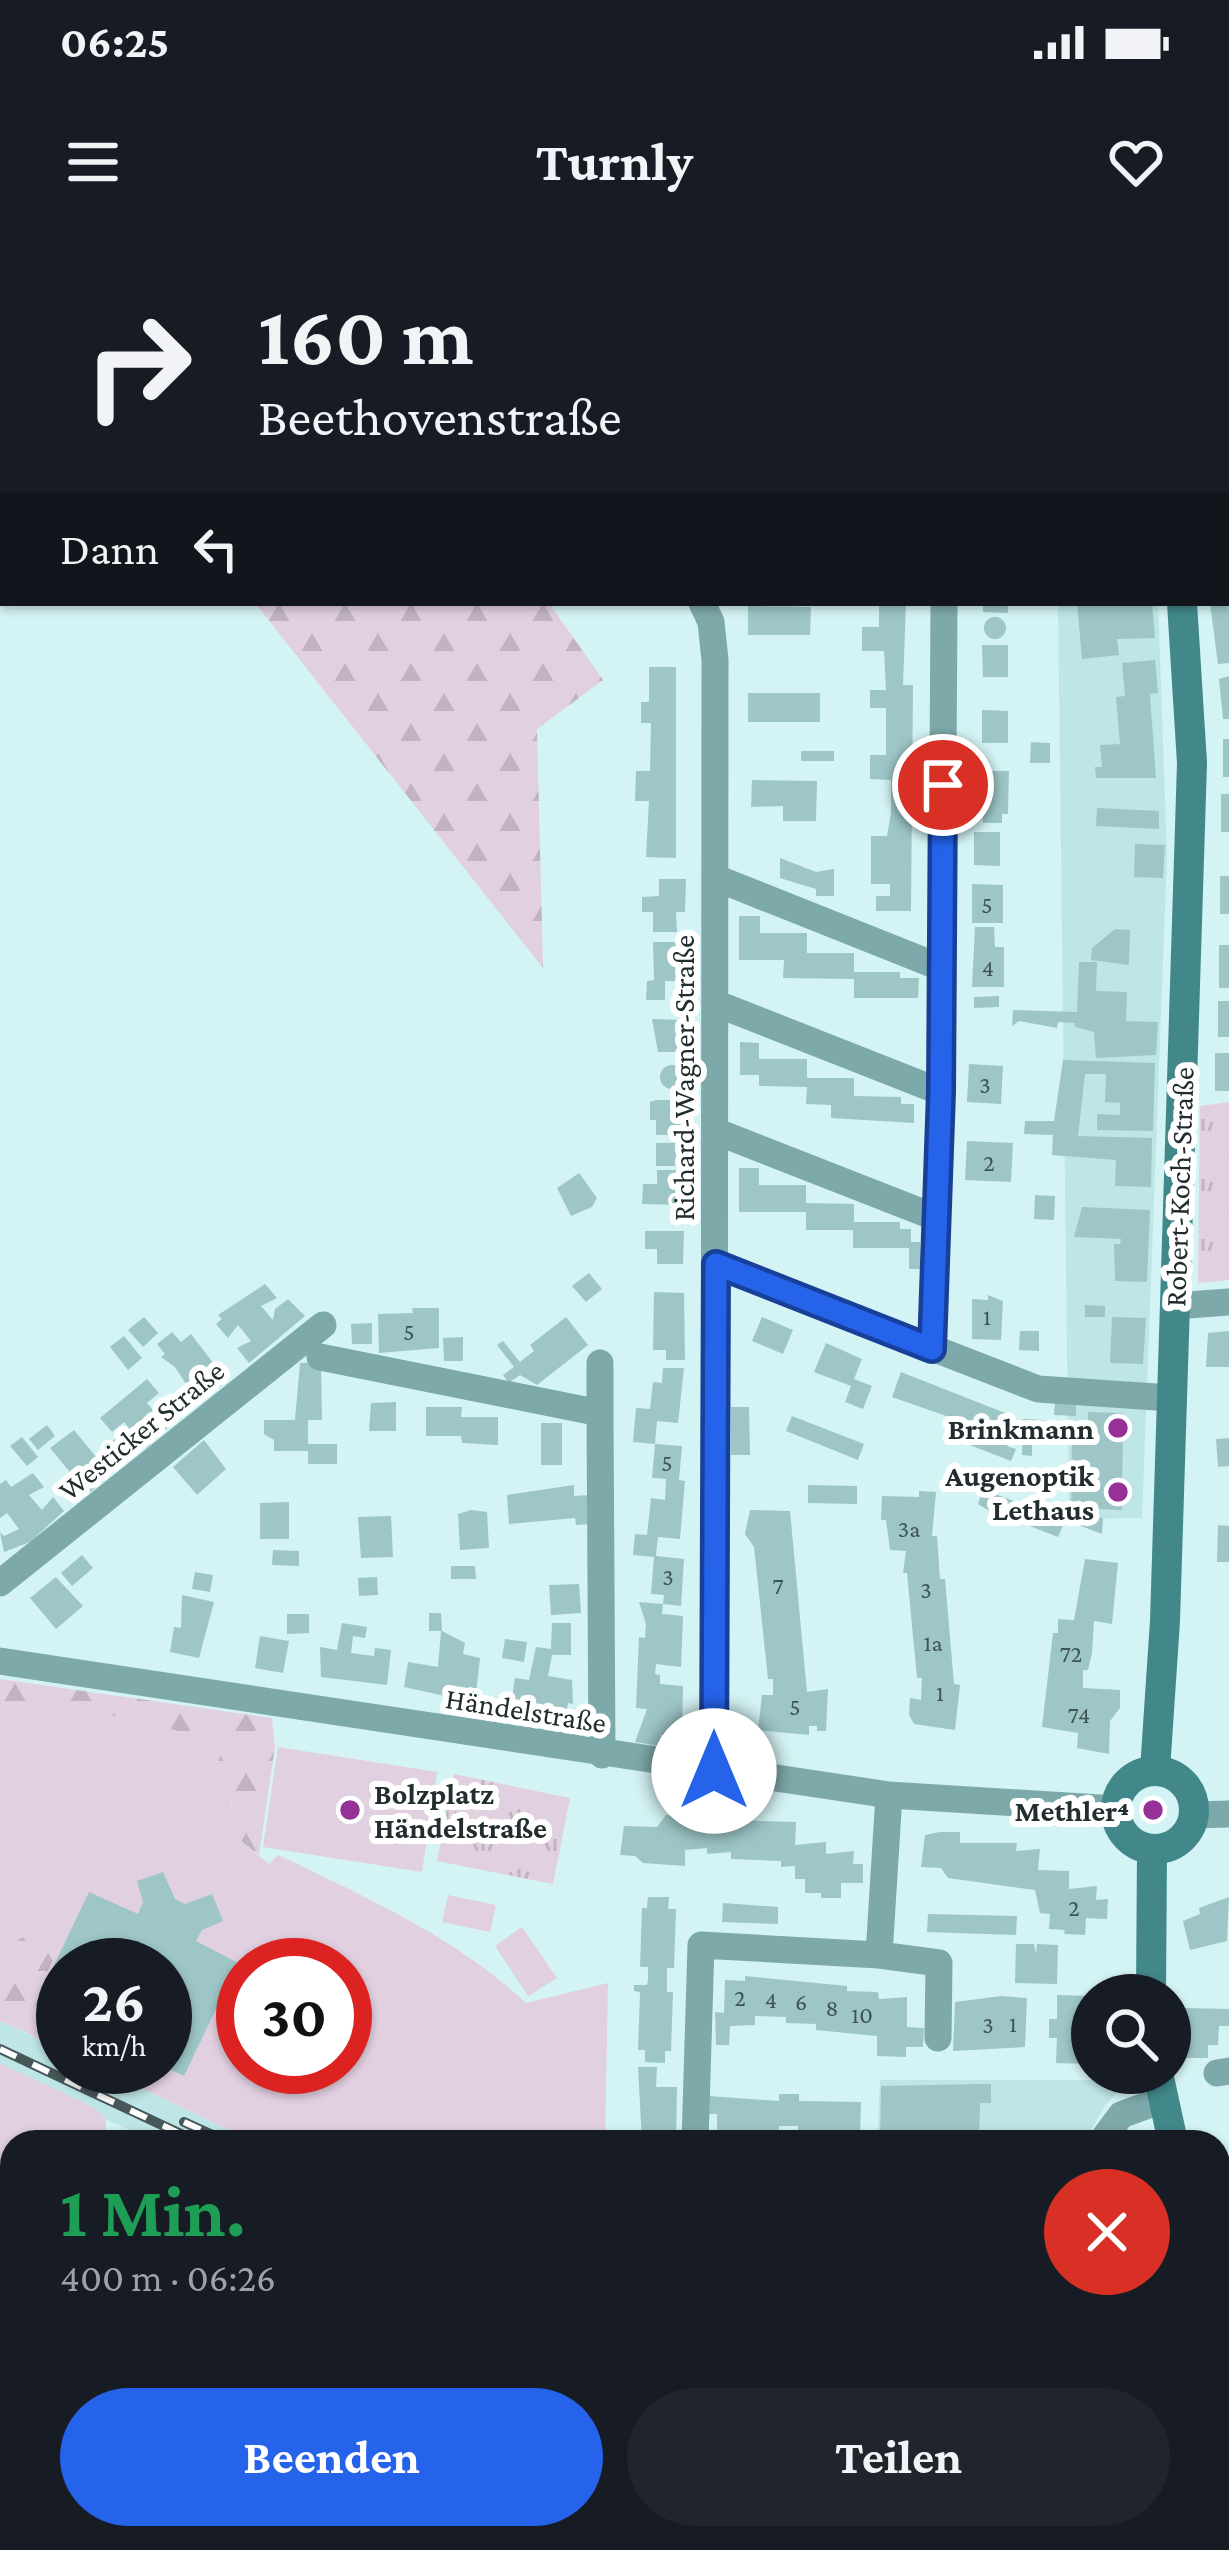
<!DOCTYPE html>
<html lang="de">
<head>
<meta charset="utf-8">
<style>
  :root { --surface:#171b24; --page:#20242c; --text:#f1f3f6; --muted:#9ea1a6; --accent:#2563eb }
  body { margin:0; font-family:"Crimson Pro",serif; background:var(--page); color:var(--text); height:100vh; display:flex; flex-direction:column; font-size:45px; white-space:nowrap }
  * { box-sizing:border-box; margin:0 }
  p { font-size:39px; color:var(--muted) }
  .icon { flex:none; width:66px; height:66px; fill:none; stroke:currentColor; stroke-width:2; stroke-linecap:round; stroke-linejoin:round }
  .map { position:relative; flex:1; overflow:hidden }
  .details { position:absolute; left:0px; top:1890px; width:1230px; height:420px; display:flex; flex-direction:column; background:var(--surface); border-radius:36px 36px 0 0; box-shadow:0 3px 9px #0004 }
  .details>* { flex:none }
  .banner { position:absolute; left:0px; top:0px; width:1230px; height:366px; box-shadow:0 3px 9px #0004; background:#171b24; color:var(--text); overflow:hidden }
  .fabs { position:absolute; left:1071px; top:1734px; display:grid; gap:24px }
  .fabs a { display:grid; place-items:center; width:120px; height:120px; border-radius:50%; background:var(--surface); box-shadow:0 3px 9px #0004; font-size:60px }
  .speed { position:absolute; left:36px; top:1698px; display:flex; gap:24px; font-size:60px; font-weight:700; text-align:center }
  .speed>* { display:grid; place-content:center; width:156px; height:156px; border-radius:50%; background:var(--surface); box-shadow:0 3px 9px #0004; line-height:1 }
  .speed small { font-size:30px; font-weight:400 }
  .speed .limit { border:18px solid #d22; background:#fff; color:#111 }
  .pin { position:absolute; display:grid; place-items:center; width:102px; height:102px; color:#fff; margin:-51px; border:6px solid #fff; border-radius:50%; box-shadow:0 3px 12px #0007 }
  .me { position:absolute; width:132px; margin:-66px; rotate:0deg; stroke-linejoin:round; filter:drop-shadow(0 0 9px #0008) }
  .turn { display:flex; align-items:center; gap:42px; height:252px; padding:0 60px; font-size:54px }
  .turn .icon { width:156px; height:156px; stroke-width:2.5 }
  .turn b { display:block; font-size:84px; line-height:102px }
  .then { display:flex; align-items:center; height:114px; padding:0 60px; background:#0003; gap:24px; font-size:45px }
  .round { display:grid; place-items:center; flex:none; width:126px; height:126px; border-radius:63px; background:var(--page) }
  .head { display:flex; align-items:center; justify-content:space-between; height:204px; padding:0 60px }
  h1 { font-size:72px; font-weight:700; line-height:90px; color:#1e9e55 }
  .action { display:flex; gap:24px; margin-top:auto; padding:24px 60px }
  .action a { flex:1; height:138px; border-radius:72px; background:var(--accent); color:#fff; font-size:48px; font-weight:700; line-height:138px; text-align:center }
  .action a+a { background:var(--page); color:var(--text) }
  .status { display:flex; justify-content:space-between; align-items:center; height:84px; padding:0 60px; background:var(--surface); direction:ltr }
  .status svg { height:33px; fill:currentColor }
  header { display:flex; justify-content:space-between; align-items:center; height:156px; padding:0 60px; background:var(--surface); font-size:54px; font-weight:700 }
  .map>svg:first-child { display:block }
  .built { fill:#bfe6e7 }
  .grass { fill:#e1d0e0; fill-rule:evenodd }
  .forest { fill:url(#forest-firs) }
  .park { fill:url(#park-tufts) }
  .building { fill:#9ec6c7 }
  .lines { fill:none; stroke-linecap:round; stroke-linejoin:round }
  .street { stroke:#7ea9aa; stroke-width:27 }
  .secondary { stroke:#42878a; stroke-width:30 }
  .rail-casing { stroke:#485859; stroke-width:10 }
  .rail { stroke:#fff; stroke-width:6; stroke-dasharray:18; stroke-linecap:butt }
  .route-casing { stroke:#184099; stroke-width:30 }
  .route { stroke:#2563eb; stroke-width:21 }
  .poi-dot { fill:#953197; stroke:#fff; stroke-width:4.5 }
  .labels { text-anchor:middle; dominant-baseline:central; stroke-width:12; stroke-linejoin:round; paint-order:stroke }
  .number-label { font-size:24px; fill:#405354 }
  .street-label { font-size:30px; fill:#212d2e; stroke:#fff }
  .poi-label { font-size:30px; font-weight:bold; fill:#212d2e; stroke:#fff; text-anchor:end }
</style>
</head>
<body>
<div class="status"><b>06:25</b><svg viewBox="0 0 49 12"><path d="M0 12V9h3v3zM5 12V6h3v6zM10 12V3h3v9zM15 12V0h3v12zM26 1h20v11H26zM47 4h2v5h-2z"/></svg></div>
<header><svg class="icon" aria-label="menu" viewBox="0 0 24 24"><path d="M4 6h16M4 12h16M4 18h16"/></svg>Turnly<svg class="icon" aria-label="heart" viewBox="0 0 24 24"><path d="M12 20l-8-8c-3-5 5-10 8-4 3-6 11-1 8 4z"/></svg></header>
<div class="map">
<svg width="1229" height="2310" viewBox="0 0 1229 2310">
  <defs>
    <pattern id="forest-firs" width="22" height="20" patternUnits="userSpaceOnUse" patternTransform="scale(3)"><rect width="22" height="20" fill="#e1d0e0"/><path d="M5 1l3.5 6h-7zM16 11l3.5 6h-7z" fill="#c1b3c0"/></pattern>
    <pattern id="park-tufts" width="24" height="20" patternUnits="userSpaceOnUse" patternTransform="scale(3)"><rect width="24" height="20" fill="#e1d0e0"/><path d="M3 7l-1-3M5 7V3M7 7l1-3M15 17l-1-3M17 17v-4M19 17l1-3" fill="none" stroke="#c1b3c0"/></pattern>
  </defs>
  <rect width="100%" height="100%" fill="#d4f3f4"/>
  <path class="built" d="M1058 363H1158L1167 615 1142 1278 1069 1279Z
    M0 1781 63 1811V1827H97L254 1902H155L106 1879 95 1868 0 1823Z
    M880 1840H1128L1105 1866 1084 1902H877Z
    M1002 2298H1124L1130 2310H1028Z"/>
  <path class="grass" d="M0 1462 129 1478 223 1503 216 1530 230 1531 233 1595 269 1624 278 1615C364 1656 457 1698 526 1763L608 1743 605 1902H254L97 1827H165V1725H63V1811L20 1790 77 1669 0 1710ZM243 1725H345V1827H243Z
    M278 1507 437 1532 422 1632 263 1607Z
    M448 1655 496 1665 490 1692 442 1682Z
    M522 1687 557 1738 528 1756 495 1706Z
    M0 1823 95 1868 106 1879V1902H12V2178H0Z
    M1218 2171 1229 2236V2305L1188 2310 1197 2298H1218Z"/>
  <path class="forest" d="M255 363H549L603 440 537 489 543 728Z
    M0 1439 272 1478 275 1507 259 1615 233 1595 230 1531 216 1530 223 1503 129 1478 0 1462Z
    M78 1667 20 1790 0 1781V1710Z"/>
  <path class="park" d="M1229 862V1040L1198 1043 1200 866Z
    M454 1534 570 1558 553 1644 437 1621Z"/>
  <path class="building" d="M879 363H906L903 445H913L911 671H876V656H890V644H871V596H887L891 573V540L870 539V515H886V468H870V450H886L884 411H862V387H879Z
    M983 363H1008V373L983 372Z
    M1077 363H1152L1155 398 1117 399 1119 415 1082 419Z
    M1210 363H1229V423L1218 424Z
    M748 366 811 367 810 395H748Z
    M984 388a11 11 0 1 1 22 0a11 11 0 1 1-22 0Z
    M982 405H1008V437H983Z
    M1155 420 1158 453 1150 454 1156 538H1096L1095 527H1102L1100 505 1120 504 1116 457 1125 456 1122 423Z
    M649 427H676V618L646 617 649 561H635L636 531H650L651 483H641V462H649Z
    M1229 436V479H1223L1219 439Z
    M748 453H820V482H748Z
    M982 470 1008 471V503H982Z
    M1223 499H1229V537H1223Z
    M1031 502 1050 503V523H1030Z
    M801 511H834V521H801Z
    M982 531H1009L1008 574H1002V583H983Z
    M752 540 817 541 816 581H783V566L751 567Z
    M1221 554H1229V592H1221Z
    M1097 568 1159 571V589L1096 586Z
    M974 592H1000V626L974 625Z
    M1135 604 1165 605 1163 638 1134 637Z
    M780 618 816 632 834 629V656H816V649L780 638Z
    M1220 636H1229V674H1220Z
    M659 639H686L685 672H676L677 692H653V672H642V657L659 656Z
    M972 644 1003 645V683H972Z
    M739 676H760V693H807V713H854V732H900V738H919L918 758H854V739L783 738 784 720H739Z
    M975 687H994L995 707H1004V747H972Z
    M1115 689 1130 690 1129 725 1091 720 1092 708Z
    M653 702H684V741H665V760H646L647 741 654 740Z
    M1219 705H1229V748H1219Z
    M1079 722H1097L1096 751 1127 752 1126 781 1158 782 1156 815 1096 818 1094 792 1075 787V783L1058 782 1057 788 1019 781 1012 786 1013 770 1077 772Z
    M999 756V767L974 768V757Z
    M1218 761H1229V797H1218Z
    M652 779 685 780V812H658Z
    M740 802 759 803V819H807V838H854V856L901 857V864H914V883L831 878V865L806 864 807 847 759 846V835H740Z
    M1215 813H1229V851H1215Z
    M1063 820 1155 823 1153 891 1097 890V874L1120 875V863L1105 862 1106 834H1085L1078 896 1152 898 1151 947 1115 946 1116 920 1052 915 1053 895 1024 894 1025 881H1054Z
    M969 824 1003 826 1001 864 967 862Z
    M660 837a12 12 0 1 1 24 0a12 12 0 1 1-24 0Z
    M656 860H684V895H656V880H650V862Z
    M967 901 1013 903 1011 942 965 940Z
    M656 903H679V926H656Z
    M739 928H759V945H806V963L854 964V982H900V989H911V1002H920L921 1029H909V1008H853V990H806V972H739Z
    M657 930H685L684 965 642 964 643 944H657Z
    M579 933 597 958 592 967 571 976 557 948Z
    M1035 955 1055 956 1054 980 1034 979Z
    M1082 967 1150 970 1147 1042 1115 1041 1114 1004H1120L1121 999 1074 997Z
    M645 991H684L683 1024H657V1009H645Z
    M589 1033 602 1049 586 1062 572 1046Z
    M265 1044 277 1058 261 1066 273 1080 275 1069 288 1059 305 1076 249 1123 237 1108 251 1101 238 1085 228 1098 216 1084 222 1079 218 1075Z
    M654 1052 684 1053 685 1120H666V1110H653Z
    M988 1055 1003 1061 1001 1100 972 1099V1059L988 1060Z
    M1085 1065 1105 1066V1077H1085Z
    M412 1068H439V1108L379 1113 378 1074 413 1073Z
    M144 1077 158 1093 143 1107 128 1090Z
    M566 1077 588 1105 537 1145 520 1135 509 1143 503 1135 514 1127 497 1105 503 1101 520 1122 534 1111 530 1105Z
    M762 1077 793 1090 783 1114 752 1101Z
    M1112 1077 1146 1078 1143 1124 1110 1123Z
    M372 1083V1104H352L351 1084Z
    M1020 1091H1039V1111L1019 1110Z
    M1229 1091V1127H1206L1208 1093Z
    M172 1092 181 1102 191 1094 227 1141 203 1160 197 1161 175 1127 161 1117 165 1114 157 1104Z
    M124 1096 142 1118 128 1130 110 1107Z
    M463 1097V1121H444L443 1098Z
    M826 1103 862 1119 854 1139 872 1146 863 1169 845 1162 851 1146 814 1132Z
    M321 1122 322 1180H308V1204H337V1224H308V1211H274V1200L264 1194V1180H295L300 1123Z
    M663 1128H684L678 1183 657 1181 655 1204 633 1202 636 1168 650 1169 653 1142 662 1143Z
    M901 1132 1005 1173 1001 1182 1014 1188 1007 1206 1016 1209 1011 1221 967 1204 973 1189 966 1183 892 1157Z
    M147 1139 159 1153 147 1163 157 1175 174 1159 179 1177 147 1207 132 1216 127 1210 120 1215 110 1203 129 1188 124 1182 112 1192 100 1178Z
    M396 1162V1191H369L371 1163Z
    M1055 1163 1076 1164V1176L1054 1175Z
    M426 1167H462L461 1177H498V1205L462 1203 461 1196H426Z
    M731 1167H749L750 1215H731Z
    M1088 1172 1123 1173 1122 1270 1071 1268 1072 1187H1088Z
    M792 1176 864 1204 858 1220 786 1191Z
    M1023 1179 1043 1180 1042 1198H1032V1216L1022 1215Z
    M541 1183H562V1225H541Z
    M47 1185 55 1196 38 1210 29 1199Z
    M74 1190 111 1235 88 1254 50 1208Z
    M22 1197 38 1217 27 1226 10 1206Z
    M1229 1198V1226L1218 1227 1216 1199Z
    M204 1200 226 1229 197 1255 173 1227Z
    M655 1204 682 1206 679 1240 685 1241 680 1299 658 1297 657 1306 656 1316 684 1319 681 1366 663 1364 662 1374 683 1376 681 1427 656 1424 655 1434 660 1435V1444L683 1446 682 1496 661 1495 659 1506 635 1502 647 1469 636 1468 639 1397 645 1398 646 1384 639 1362 663 1364 664 1355 651 1354 654 1317 633 1315 635 1294 647 1295 651 1258 665 1260 666 1239 652 1238Z
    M33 1233 44 1247 29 1255 42 1270 53 1257 64 1271 30 1302 4 1312 0 1292 4 1296 19 1289 7 1273 0 1278V1244L6 1240 11 1247Z
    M574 1245V1256L589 1255 591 1284 576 1285 575 1278 509 1284 507 1255Z
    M808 1245 857 1246V1264L808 1263Z
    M983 1249 1065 1281 1058 1297 986 1269 978 1264Z
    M919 1251 936 1252 932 1296H937L940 1339H945L954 1444 960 1445 955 1490 914 1484 909 1475 910 1458 921 1460 922 1438H917L907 1333H903L906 1311 890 1310 886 1280H881L882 1256 919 1257Z
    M289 1262V1299H260V1263Z
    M471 1270 487 1272 489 1308 460 1310 458 1274Z
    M750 1270 790 1271 807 1452 828 1449 826 1491H817V1486H809V1495L758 1490 762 1455H773V1439H768L754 1307 745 1294Z
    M391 1276 393 1317 361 1318 358 1277Z
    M1082 1277 1103 1278 1102 1294 1081 1286Z
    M1218 1285 1229 1286V1322H1217Z
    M273 1310 299 1311V1326L272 1325Z
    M82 1315 93 1328 72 1346 61 1333Z
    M1085 1319 1118 1323 1112 1384 1094 1381 1092 1413 1088 1430H1083V1448L1120 1450V1468L1110 1481 1109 1514 1077 1508 1078 1493 1042 1487 1053 1393H1058V1379L1074 1380Z
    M451 1326H475L476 1339H451Z
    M195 1332 213 1335 210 1352 192 1349Z
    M56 1337 83 1366 56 1389 30 1358Z
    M377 1337 378 1355 359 1356 358 1338Z
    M579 1344 581 1373 551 1375 549 1345Z
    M182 1355 214 1362 199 1418 170 1412 174 1387 181 1388Z
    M429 1373H441L442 1391 465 1403 463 1414 480 1418 476 1452H470L468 1461 404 1447 408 1422 438 1427 441 1391H429Z
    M287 1374H309V1393L287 1394Z
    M342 1383 367 1387 365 1398 353 1396 351 1413 374 1416 375 1408 391 1410 387 1445 321 1437 320 1407 337 1410Z
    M552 1383H571V1415H552L548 1436 572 1440 573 1464 568 1463 566 1475 519 1468 520 1460 512 1458 515 1438 529 1440 536 1407 551 1409Z
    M260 1396 289 1401 283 1433 255 1428Z
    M505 1399 527 1402 524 1422 502 1418Z
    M698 1570 728 1571V1580L796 1582 795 1605 826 1602V1614L854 1611 853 1624H863V1643H841V1658H821V1653H805V1639H795V1626L781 1627V1621L731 1619V1612L707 1614V1608L685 1610V1626L643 1623 635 1616 620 1615 624 1586 657 1587 666 1575 698 1578Z
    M940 1592H960V1603H1017L1016 1611 1040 1609 1038 1630 1069 1631V1649L1097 1646 1096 1660 1108 1659 1107 1679 1086 1678 1085 1695 1064 1694 1065 1690 1049 1689 1050 1674 1040 1673 1035 1650 948 1638 941 1628 921 1627 925 1595Z
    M163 1632 175 1659 185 1664 212 1654 223 1681 202 1690 196 1701 238 1723 184 1836 165 1827V1725H63V1778L35 1765 89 1652 138 1674 143 1662 137 1641Z
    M648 1657H669L668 1669H676L674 1728H667V1752H673L671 1811H665V1823L645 1822V1810H638L640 1752 634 1751V1745H647L648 1739V1727H640L642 1668H647Z
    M1229 1657 1227 1701 1190 1710 1183 1681 1200 1674 1199 1668Z
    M723 1663 778 1667V1684L722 1682Z
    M928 1674 1017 1676 1016 1695 927 1692Z
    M1016 1704H1034L1036 1714 1037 1704 1058 1705 1057 1744 1015 1743Z
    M745 1736 847 1746V1751L878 1752 879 1759 907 1757V1787L924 1788 923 1807H906V1817L877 1816V1796L816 1790V1784L786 1783V1777L755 1776V1785L730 1786 729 1805H716L715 1772 724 1773 725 1740 745 1741Z
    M1057 1755 1090 1756 1089 1824 1056 1823 1057 1798H1049V1779H1057Z
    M1001 1756 1027 1758 1025 1807 953 1811 955 1762Z
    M1185 1768 1229 1769V1786H1219L1218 1805H1208V1818H1184Z
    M638 1827H657L656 1847H677L676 1902H642Z
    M980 1844H991V1863H980L979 1902H880L881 1846Z
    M779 1854H799V1861L861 1862 860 1897 798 1895V1886H779V1895L717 1894V1874H708V1856L779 1861Z
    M257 2298H332V2310H257Z
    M472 2298H590V2310H472Z
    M614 2298H664V2304L614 2302Z
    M684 2298H742V2307L684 2305Z
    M810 2298H849L845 2310H810Z
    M904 2298H911L927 2305 924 2310H899Z"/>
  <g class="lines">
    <path class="street" d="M439 0 441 3
      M786 0 787 3
      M1227 292 1229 291
      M702 363 711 382 715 420 714 1531
      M716 638 942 728
      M715 763 941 852
      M715 891 937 978
      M716 1024 1038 1149 1171 1158
      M1175 1066 1229 1062
      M931 1109 941 852 944 363
      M320 1117 600 1173 602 1515
      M600 1173V1123
      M0 1343 323 1085
      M0 1421 889 1555 1116 1569
      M1194 1575 1229 1574
      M879 1715 939 1723 938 1798
      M1217 1833 1229 1831
      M695 1902 701 1705 879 1715 889 1555
      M1101 1902 1121 1875 1164 1859
      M0 2204 12 2205
      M973 2298 998 2310
      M1147 2298H1172"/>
    <path class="secondary" d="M1138 0V3
      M1155 1530 1165 1381 1192 523 1182 363
      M1116 1570a39 39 0 1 1 78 0a39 39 0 1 1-78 0Z
      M1151 1755 1152 1609
      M1158 1833 1173 1902
      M1218 2079 1229 2125"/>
    <defs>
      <path id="rail" d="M0 1809 198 1902
        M184 1882 228 1902
        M1039 2298 1064 2310
        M1068 2298 1094 2310"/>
    </defs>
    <use href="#rail" class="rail-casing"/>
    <use href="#rail" class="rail"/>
  </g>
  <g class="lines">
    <defs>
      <path id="route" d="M714 1531 716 1024 932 1109 941 852 943 545"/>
    </defs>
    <use href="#route" class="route-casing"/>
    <use href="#route" class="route"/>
  </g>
  <g class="poi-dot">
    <circle cx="1118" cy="1188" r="12"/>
    <circle cx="1118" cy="1252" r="12"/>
    <circle cx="350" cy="1570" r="12"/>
    <circle cx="1153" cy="1570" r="12"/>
  </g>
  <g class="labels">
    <g class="number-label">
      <text x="987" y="664">5</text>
      <text x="988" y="727">4</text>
      <text x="985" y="844">3</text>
      <text x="989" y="922">2</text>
      <text x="987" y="1076">1</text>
      <text x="409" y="1091">5</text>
      <text x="667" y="1222">5</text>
      <text x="909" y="1288">3a</text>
      <text x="668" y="1336">3</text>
      <text x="778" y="1345">7</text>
      <text x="926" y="1349">3</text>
      <text x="933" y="1402">1a</text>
      <text x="1071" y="1413">72</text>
      <text x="940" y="1452">1</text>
      <text x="795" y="1466">5</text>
      <text x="1079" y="1474">74</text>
      <text x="1074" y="1667">2</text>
      <text x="740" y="1757">2</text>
      <text x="771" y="1759">4</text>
      <text x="801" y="1761">6</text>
      <text x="832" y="1767">8</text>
      <text x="862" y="1774">10</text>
      <text x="1013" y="1783">1</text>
      <text x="988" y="1784">3</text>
    </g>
    <g class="street-label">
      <text transform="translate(683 838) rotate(-90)">Richard-Wagner-Straße</text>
      <text transform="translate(1179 947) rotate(-88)">Robert-Koch-Straße</text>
      <text transform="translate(141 1190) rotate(-39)">Westicker Straße</text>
      <text transform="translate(526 1470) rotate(9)">Händelstraße</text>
    </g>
    <g class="poi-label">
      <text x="1094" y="1188">Brinkmann</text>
      <text x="1094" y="1235">Augenoptik<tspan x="1094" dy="34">Lethaus</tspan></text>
      <text x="374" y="1553" text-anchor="start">Bolzplatz<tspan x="374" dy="34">Händelstraße</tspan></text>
      <text x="1129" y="1570">Methler⁴</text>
    </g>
  </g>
</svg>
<div class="fabs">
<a><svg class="icon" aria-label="search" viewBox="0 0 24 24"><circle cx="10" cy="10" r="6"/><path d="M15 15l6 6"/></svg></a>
</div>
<div class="speed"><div>26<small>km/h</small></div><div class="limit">30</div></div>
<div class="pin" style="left:943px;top:545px;background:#d93025"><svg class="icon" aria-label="arrive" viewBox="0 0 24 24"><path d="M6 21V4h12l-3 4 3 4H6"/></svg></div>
<svg class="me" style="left:714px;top:1531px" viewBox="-20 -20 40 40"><circle r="19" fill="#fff"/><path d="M0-13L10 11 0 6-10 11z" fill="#2563eb"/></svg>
<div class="banner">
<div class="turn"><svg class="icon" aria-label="right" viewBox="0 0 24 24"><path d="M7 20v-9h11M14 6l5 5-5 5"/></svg><div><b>160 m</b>Beethovenstraße</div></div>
<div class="then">Dann<svg class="icon" aria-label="left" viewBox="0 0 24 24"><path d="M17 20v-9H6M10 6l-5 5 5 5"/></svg></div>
</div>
<section class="details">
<div class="head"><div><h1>1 Min.</h1><p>400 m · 06:26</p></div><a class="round" style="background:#d93025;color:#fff"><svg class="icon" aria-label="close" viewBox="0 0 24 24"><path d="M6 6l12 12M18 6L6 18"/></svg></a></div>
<div class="action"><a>Beenden</a><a>Teilen</a></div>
</section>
</div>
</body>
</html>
